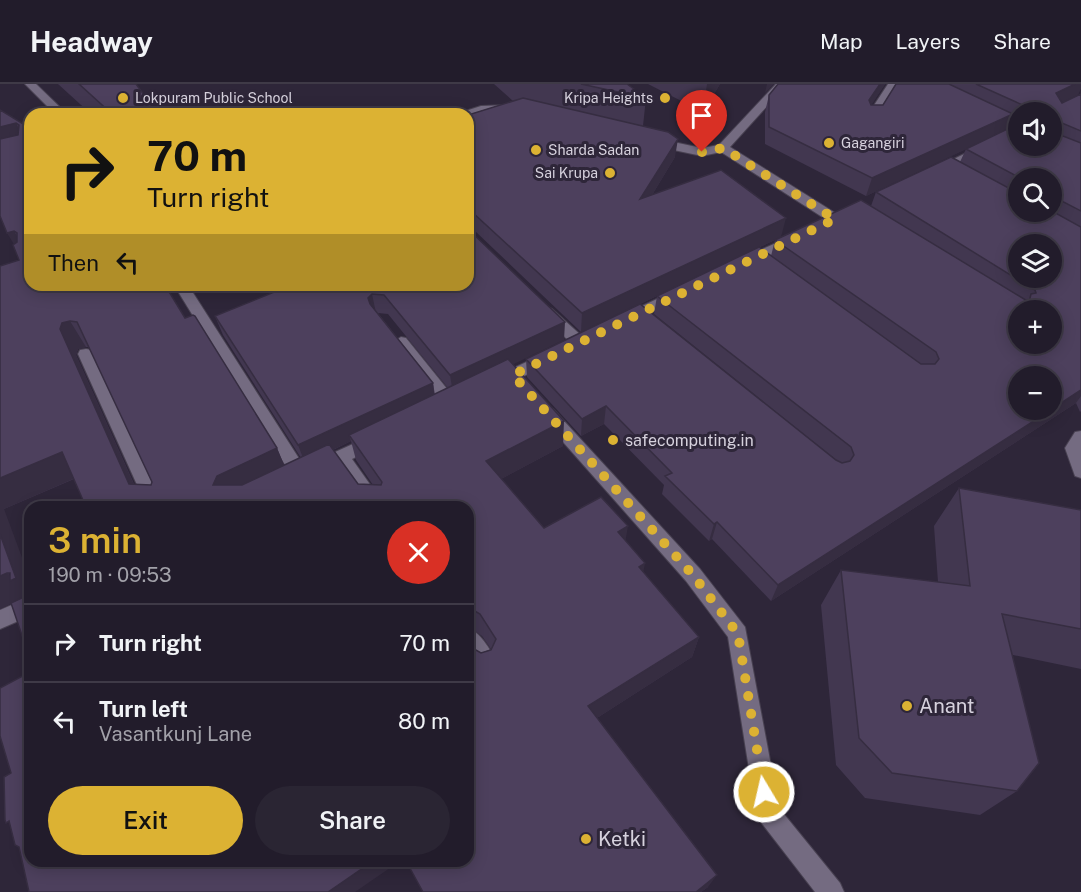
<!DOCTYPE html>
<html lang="en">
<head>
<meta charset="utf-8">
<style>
  :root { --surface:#221c2b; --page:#2a2533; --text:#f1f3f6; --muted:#a2a1a9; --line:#3f3a47; --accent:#dcb233 }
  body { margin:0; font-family:"Public Sans",sans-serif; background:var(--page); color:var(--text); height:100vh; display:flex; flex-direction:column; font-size:22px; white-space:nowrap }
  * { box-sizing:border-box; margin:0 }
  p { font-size:20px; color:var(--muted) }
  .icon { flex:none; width:33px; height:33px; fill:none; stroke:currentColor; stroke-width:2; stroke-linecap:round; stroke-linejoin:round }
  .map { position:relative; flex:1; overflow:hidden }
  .panel { position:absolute; left:24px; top:417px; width:450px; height:366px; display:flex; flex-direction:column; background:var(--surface); border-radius:18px; box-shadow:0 3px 15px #0003,0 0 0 2px var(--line) }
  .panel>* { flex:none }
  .guide { position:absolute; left:24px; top:24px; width:450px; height:183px; border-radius:18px; box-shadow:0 3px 15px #0003,0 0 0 2px var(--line); background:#dcb233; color:#111; overflow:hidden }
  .buttons { position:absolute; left:1008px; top:18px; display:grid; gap:12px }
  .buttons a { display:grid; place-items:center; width:54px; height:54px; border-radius:50%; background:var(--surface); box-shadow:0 3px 15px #0003,0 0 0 2px var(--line); font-size:30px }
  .pin { position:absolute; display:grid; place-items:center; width:51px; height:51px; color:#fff; margin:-62px -26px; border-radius:50% 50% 50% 0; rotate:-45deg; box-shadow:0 0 6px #0007 }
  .pin .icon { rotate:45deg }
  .me { position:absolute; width:66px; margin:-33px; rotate:351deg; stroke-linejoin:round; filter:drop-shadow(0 0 4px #0008) }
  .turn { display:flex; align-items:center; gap:21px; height:126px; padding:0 24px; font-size:27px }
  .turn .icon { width:78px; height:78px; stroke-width:2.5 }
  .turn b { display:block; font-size:42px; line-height:51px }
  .then { display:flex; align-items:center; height:57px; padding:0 24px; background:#0003; gap:12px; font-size:22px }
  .round { display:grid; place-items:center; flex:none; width:63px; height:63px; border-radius:32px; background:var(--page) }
  .summary { display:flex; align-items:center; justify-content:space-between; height:102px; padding:0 24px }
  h1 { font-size:36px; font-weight:600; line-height:45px; color:var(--accent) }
  .action { display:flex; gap:12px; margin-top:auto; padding:12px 24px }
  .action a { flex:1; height:69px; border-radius:36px; background:var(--accent); color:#111; font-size:24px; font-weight:600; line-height:69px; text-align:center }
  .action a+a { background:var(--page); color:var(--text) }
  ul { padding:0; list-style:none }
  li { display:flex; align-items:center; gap:18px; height:78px; padding:0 24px; border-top:2px solid var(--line) }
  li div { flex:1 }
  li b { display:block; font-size:22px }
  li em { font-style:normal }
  header { display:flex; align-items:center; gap:36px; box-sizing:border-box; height:84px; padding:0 30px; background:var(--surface); border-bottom:2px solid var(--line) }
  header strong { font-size:28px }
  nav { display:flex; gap:33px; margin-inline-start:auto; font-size:21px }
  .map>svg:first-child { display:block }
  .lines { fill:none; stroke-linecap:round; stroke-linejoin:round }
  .minor-casing { stroke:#484151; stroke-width:2 }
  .minor { fill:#746b81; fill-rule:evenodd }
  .wall { fill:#423750; fill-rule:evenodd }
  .shaded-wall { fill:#362d41 }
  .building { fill:#4d405d; stroke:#362d41; stroke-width:1.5; fill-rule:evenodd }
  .route { stroke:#dcb233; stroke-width:10; stroke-dasharray:0 18 }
  .poi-dot { fill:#dcb233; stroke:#2e2639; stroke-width:2 }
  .labels { text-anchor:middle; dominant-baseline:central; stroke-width:6; stroke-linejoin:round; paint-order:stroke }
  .far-poi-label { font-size:14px; fill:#d6d1dd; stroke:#2e2639; text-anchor:start }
  .poi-label { font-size:16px; fill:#d6d1dd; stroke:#2e2639; text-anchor:start }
  .near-poi-label { font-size:20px; fill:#d6d1dd; stroke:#2e2639; text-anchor:start }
</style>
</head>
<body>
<header>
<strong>Headway</strong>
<nav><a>Map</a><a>Layers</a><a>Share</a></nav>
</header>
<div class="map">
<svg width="1081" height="808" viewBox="0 0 1081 808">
  <rect width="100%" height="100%" fill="#2e2639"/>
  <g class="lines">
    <defs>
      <path id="minor" d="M25 0H36L67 30H55Z
        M776 0H787L730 63 840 132 842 135 840 138H830L721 68 702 72 650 61 648 58 654 54 702 64 719 61Z
        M888 0H898L875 37H867L865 35Z
        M511 21 515 22V26L481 28 468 32V30H456L481 22Z
        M1018 44V51L939 90H931L929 87Z
        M794 151 801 155 799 158 748 182H738L736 179 738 176Z
        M174 201H188L307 387 310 392 307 397 301 399 295 397Z
        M678 205 685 210 683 213 629 239 624 241 616 236 619 233Z
        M547 223 552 225 584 254 587 258 584 262H574L542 231 540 228Z
        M401 253 406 254 456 316 458 320 456 324H444L396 262 393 258Z
        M86 265 92 266 94 270 165 423H147L78 270 80 266Z
        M548 268 554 269 556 273 554 277 504 302H492L490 298 492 294Z
        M547 323 553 325 700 485 745 543 779 724 840 799 844 808H815L760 737 756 729 728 553 686 497 541 333 539 329 541 325Z
        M1081 347V394L1075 392 1065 364 1075 348Z
        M375 350 381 351 384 356 381 361 352 375 386 423H367L338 381 319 390 313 388 310 383 313 378Z
        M30 513V532L0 545V526Z
        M468 544C480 548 490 565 496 577L492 584 485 587C466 579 468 561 468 544Z"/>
    </defs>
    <use href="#minor" class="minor-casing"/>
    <use href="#minor" class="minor"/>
  </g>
  <path class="wall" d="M58 0H136L158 30H91Z
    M494 0H627L646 14 643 42 675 73 652 111 781 153 581 248 475 147H470L513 281 563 362 501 395 544 444 626 457 643 488 699 553 692 573 597 634 708 803 701 808H423L474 565 481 569 491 565 482 552 468 542V423H86L74 395 4 425 11 519 0 525V182L19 176 14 160 0 26 30 44 185 234 277 364 284 381 301 374 223 251 215 232 271 209 265 201H468V31L513 17ZM378 229 388 230 448 304 435 311 433 299ZM86 263H89L152 398 151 401 134 400 76 271 78 265ZM351 357 356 376 373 401 358 400 333 366Z
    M648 0H720L703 28Z
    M885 0 871 21H883L896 0H1081V4L1077 12 1081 10V327L1080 328 1076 319 771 517 712 455 709 457 662 410 664 401 604 340 581 352 527 293 526 275 839 378 654 230 657 212 771 172 775 156 871 122 876 108 960 78 966 65 974 61 866 112 765 60V28L769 11ZM1018 28H1052L1005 46 1010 36 1018 40ZM1018 94H1052V128H1018Z
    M959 404 1081 426V585L1013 571 1017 707 980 731 865 714 836 681 821 521 841 486 938 498 934 442Z"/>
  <path class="shaded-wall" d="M707 0H720L703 28Z
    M767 0H774L765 9Z
    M880 0H885L863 34 869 16Z
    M1075 0H1081V4L1077 13 1047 26 1056 9Z
    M1013 30 1005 47 866 112 872 94Z
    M16 39 29 64 0 71V43Z
    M1062 39 1053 57 1052 44Z
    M678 55 675 73 638 134 640 115Z
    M786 134 781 153 581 248 582 229Z
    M14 147 29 173 23 175 7 149Z
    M372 210 376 229 372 233 368 214Z
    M70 237 86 263 78 265 76 271 144 423 129 400 60 245 62 239Z
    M565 238 564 256 453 309 450 291Z
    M433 299 435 317 349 351 351 357 305 379 298 361Z
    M1081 306V312L1076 319 771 517 778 501Z
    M606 322 604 340 581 352 582 335Z
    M564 337 563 362 488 402 486 377Z
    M277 364 287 388 229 416 213 401 217 392Z
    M62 368 80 392 4 425 30 495V517L26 513 0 525V492L7 489 14 495 0 450V394Z
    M717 438 712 455 709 457 714 440Z
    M628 442 624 465 618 448Z
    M645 479 641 501 639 483Z
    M699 553 692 573 586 641 588 622Z
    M373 777H400L355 808H328Z
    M717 791 708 803 701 808H696Z"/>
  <path class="building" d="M79 0H136L158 30H112Z
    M581 0H627L646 14Z
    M778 0H880L869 16 871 21H883L896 0H949L1013 30 872 94 769 43V11Z
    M976 0H1075L1056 9 1062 19 1081 10V47L1062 39 1052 44 1055 49 1081 59V127L1052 112V94H1020L966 65 1018 40V62H1052V28H1028L1027 23Z
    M523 14 668 48 678 55 640 115 721 86 786 134 582 229 473 129 468 128V31Z
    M0 26 30 44V201H165L185 234 193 231 195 232 277 364 217 392 213 401H242L329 360 358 400 381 401 382 398 349 351 508 275 564 337 486 377 544 444 601 413 628 442 618 448 645 479 639 483 699 553 588 622 717 791 696 808H423L406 777H468V555L474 565 481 569 491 566 496 555 480 530 468 523V423H166L165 421 162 423H86L62 368 0 394V182L19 176 13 161 17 158V149L14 147 7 149 0 132V55L18 51 19 41 16 39 0 43ZM70 237 77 238 152 398 151 401 129 400 60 245 62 239Z
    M951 73 1018 109V128L1052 127 1081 143V306L1052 325V292H1018V326H1051L778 501 717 438 714 440 665 392 672 389 606 322 582 335 526 275 640 220 836 376 842 379 850 377 854 371 851 363 657 212 759 163 921 280H935L939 275 936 268 775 156 861 116 1029 218 1031 210 1036 209 1035 206 876 108ZM1018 160H1052V194H1018ZM1018 226H1052V260H1018Z
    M468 145 565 238 450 291 384 211 372 210 368 214 370 220 433 299 298 361 215 232 277 207 273 201H468Z
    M959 404 1081 426V545L1002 530 1039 679 1017 707 892 689 859 654 841 486 970 502Z
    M0 450 16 494 10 497V489H7L0 492Z
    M30 510V575L11 519Z
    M30 588V777H373L328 808H29L19 763 15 761 9 737 6 739 5 736 4 693 11 689 0 652V604Z"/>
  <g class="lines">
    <path class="route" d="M702 68 723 64 835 135 513 291 693 491 738 550 764 708"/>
  </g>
  <g class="poi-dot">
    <circle cx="123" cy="14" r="6"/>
    <circle cx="665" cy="14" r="6"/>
    <circle cx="829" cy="59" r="6"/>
    <circle cx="536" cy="66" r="6"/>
    <circle cx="610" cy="89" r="6"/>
    <circle cx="613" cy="356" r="6"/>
    <circle cx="907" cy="622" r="6"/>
    <circle cx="586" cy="755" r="6"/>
  </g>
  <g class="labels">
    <g class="far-poi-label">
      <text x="135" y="14">Lokpuram Public School</text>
      <text x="653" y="14" text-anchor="end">Kripa Heights</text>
      <text x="841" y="59">Gagangiri</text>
      <text x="548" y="66">Sharda Sadan</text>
      <text x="598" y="89" text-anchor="end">Sai Krupa</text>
    </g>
    <g class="poi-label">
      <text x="625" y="356">safecomputing.in</text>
    </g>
    <g class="near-poi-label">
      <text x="919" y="622">Anant</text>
      <text x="598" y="755">Ketki</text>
    </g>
  </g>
</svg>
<div class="buttons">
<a><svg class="icon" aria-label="sound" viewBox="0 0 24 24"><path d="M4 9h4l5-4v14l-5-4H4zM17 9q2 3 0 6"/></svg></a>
<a><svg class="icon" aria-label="search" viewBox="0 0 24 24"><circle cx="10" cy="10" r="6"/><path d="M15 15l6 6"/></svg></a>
<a><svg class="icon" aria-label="layers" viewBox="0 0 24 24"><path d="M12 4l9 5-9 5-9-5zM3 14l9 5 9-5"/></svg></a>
<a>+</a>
<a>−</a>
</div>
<div class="pin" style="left:702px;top:68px;background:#d93025"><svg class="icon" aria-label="arrive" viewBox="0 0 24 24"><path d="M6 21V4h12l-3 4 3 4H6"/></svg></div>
<svg class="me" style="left:764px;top:708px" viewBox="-20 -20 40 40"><circle r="17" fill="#dcb233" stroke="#fff" stroke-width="3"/><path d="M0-11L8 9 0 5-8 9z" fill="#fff"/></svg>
<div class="guide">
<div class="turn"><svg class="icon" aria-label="right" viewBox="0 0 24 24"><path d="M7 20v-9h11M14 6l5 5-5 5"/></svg><div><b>70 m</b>Turn right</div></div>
<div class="then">Then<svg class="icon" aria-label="left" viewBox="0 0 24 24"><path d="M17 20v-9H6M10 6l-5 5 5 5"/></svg></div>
</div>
<section class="panel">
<div class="summary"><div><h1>3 min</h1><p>190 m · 09:53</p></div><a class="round" style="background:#d93025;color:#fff"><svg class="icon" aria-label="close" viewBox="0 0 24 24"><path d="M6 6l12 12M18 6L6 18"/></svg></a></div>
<ul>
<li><svg class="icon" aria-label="right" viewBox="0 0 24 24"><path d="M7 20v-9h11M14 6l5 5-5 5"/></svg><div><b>Turn right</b></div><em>70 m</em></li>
<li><svg class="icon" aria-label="left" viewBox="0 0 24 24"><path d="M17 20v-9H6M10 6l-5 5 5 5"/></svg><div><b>Turn left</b><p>Vasantkunj Lane</p></div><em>80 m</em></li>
</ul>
<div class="action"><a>Exit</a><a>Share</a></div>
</section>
</div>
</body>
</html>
